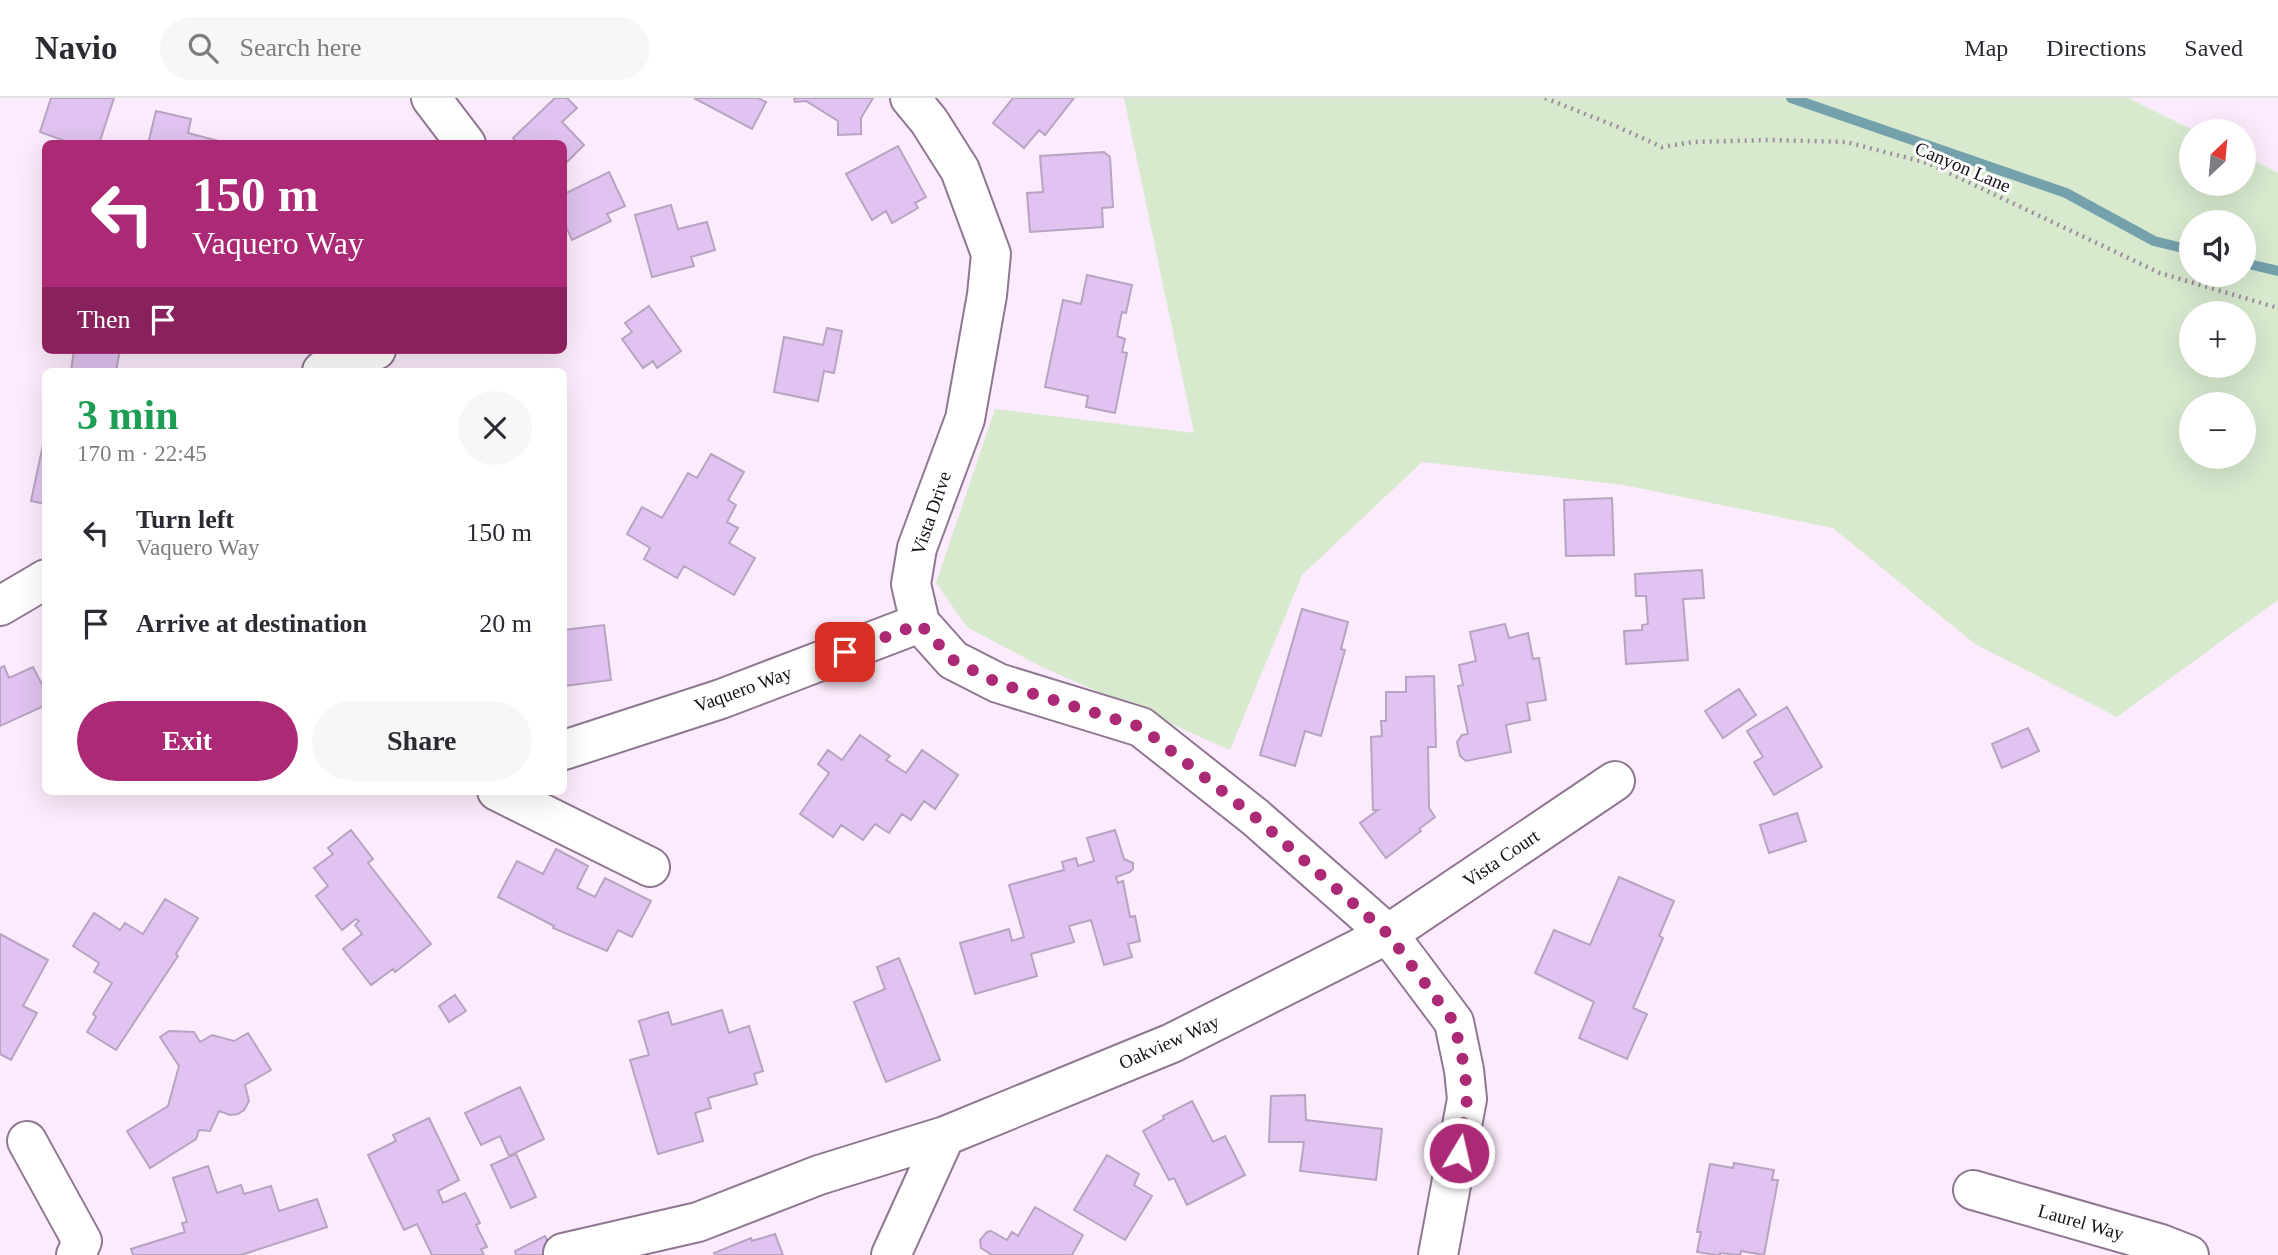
<!DOCTYPE html>
<html lang="en">
<head>
<meta charset="utf-8">
<style>
  :root { --surface:#fff; --page:#f7f7f7; --text:#2b2b33; --muted:#7c7c81; --line:#e1e1e2; --accent:#ac2a75 }
  body { margin:0; font-family:Georgia,serif; background:var(--page); color:var(--text); height:100vh; display:flex; flex-direction:column; font-size:26px; white-space:nowrap }
  * { box-sizing:border-box; margin:0 }
  p { font-size:23px; color:var(--muted) }
  .icon { flex:none; width:38px; height:38px; fill:none; stroke:currentColor; stroke-width:2; stroke-linecap:round; stroke-linejoin:round }
  .map { position:relative; flex:1; overflow:hidden }
  .panel { position:absolute; left:42px; top:270px; width:525px; height:427px; display:flex; flex-direction:column; background:var(--surface); border-radius:10px; box-shadow:0 7px 28px #0002 }
  .panel>* { flex:none }
  .top-card { position:absolute; left:42px; top:42px; width:525px; height:214px; border-radius:10px; box-shadow:0 7px 28px #0002; background:#ac2a75; color:#fff; overflow:hidden }
  .needle { width:46px; rotate:26deg }
  .controls { position:absolute; left:2179px; top:21px; display:grid; gap:14px }
  .controls a { display:grid; place-items:center; width:77px; height:77px; border-radius:50%; background:var(--surface); box-shadow:0 7px 28px #0002; font-size:35px }
  .pin { position:absolute; display:grid; place-items:center; width:60px; height:60px; color:#fff; margin:-30px; border-radius:14px; box-shadow:0 4px 10px #0006 }
  .me { position:absolute; width:77px; margin:-38px; rotate:9deg; stroke-linejoin:round; filter:drop-shadow(0 0 5px #0008) }
  .turn { display:flex; align-items:center; gap:24px; height:147px; padding:0 35px; font-size:32px }
  .turn .icon { width:91px; height:91px; stroke-width:2.5 }
  .turn b { display:block; font-size:49px; line-height:60px }
  .then { display:flex; align-items:center; height:66px; padding:0 35px; background:#0003; gap:14px; font-size:26px }
  .round { display:grid; place-items:center; flex:none; width:74px; height:74px; border-radius:37px; background:var(--page) }
  .summary { display:flex; align-items:center; justify-content:space-between; height:119px; padding:0 35px }
  h1 { font-size:42px; font-weight:700; line-height:52px; color:#1e9e55 }
  .button { display:flex; gap:14px; margin-top:auto; padding:14px 35px }
  .button a { flex:1; height:80px; border-radius:42px; background:var(--accent); color:#fff; font-size:28px; font-weight:700; line-height:80px; text-align:center }
  .button a+a { background:var(--page); color:var(--text) }
  ul { padding:0; list-style:none }
  li { display:flex; align-items:center; gap:21px; height:91px; padding:0 35px }
  li div { flex:1 }
  li b { display:block; font-size:26px }
  li em { font-style:normal }
  header { display:flex; align-items:center; gap:42px; box-sizing:border-box; height:98px; padding:0 35px; background:var(--surface); border-bottom:2px solid var(--line) }
  header strong { font-size:33px }
  nav { display:flex; gap:38px; margin-inline-start:auto; font-size:24px }
  .search { width:490px; height:63px; background:var(--page); display:flex; align-items:center; gap:18px; box-sizing:border-box; padding:0 24px; border-radius:38px; color:var(--muted); font-size:26px }
  .map>svg:first-child { display:block }
  .green { fill:#d7eace; fill-rule:evenodd }
  .lines { fill:none; stroke-linecap:round; stroke-linejoin:round }
  .stream { stroke:#74a1ac; stroke-width:10 }
  .building { fill:#e0c3f0; stroke:#b8a4c2; stroke-width:2 }
  .street-casing { stroke:#8f7791; stroke-width:42 }
  .path { stroke:#9c8f9d; stroke-width:4.5; stroke-dasharray:2 5; stroke-linecap:butt }
  .street { stroke:#fff; stroke-width:38 }
  .route { stroke:#ac2a75; stroke-width:12; stroke-dasharray:0 21.6 }
  .labels { text-anchor:middle; dominant-baseline:central; stroke-width:6; stroke-linejoin:round; paint-order:stroke }
  .street-label { font-size:19px; fill:#170f18; stroke:#fff }
</style>
</head>
<body>
<header>
<strong>Navio</strong>
<div class="search"><svg class="icon" aria-label="search" viewBox="0 0 24 24"><circle cx="10" cy="10" r="6"/><path d="M15 15l6 6"/></svg>Search here</div>
<nav><a>Map</a><a>Directions</a><a>Saved</a></nav>
</header>
<div class="map">
<svg width="2278" height="1157" viewBox="0 0 2278 1157">
  <rect width="100%" height="100%" fill="#fbebfc"/>
  <path class="green" d="M1124 0H2128L2195 33H2191V86H2244V57L2278 75V502L2117 619 1975 546 1833 430 1624 387 1422 364 1302 477 1230 652 1042 569 967 529 936 485 995 311 1194 335ZM2191 124H2244V177H2191ZM2191 215H2244V268H2191ZM2191 306H2244V359H2191Z"/>
  <g class="lines">
    <path class="stream" d="M1791 0 2066 95 2154 143 2191 152
      M2244 165 2278 173"/>
  </g>
  <path class="building" d="M51 0H114L99 46H73L40 34Z
    M555 0H567L577 10 562 24 584 47 564 67V46H518L513 40Z
    M694 0H758L766 4 752 31Z
    M794 0H873L861 20V36L838 37V23L806 3 795 4Z
    M1013 0H1074L1045 37 1039 32 1024 50 993 25Z
    M156 13 191 21 188 35 230 46H148Z
    M898 48 926 99 915 105 918 110 892 125 886 113 872 122 846 76Z
    M1104 54 1110 59 1113 109 1102 110 1103 129 1030 134 1027 95 1043 94 1040 58Z
    M609 74 625 108 607 116 611 123 572 142 564 124V96Z
    M671 107 678 131 707 124 715 152 691 159 694 168 652 179 635 117Z
    M1087 177 1132 187 1126 215 1122 214 1117 238 1125 241 1122 254 1127 255 1115 315 1086 309 1088 298 1045 289 1063 202 1081 206Z
    M649 208 681 253 657 270 653 263 643 270 622 241 632 234 625 225Z
    M827 230 842 233 834 275 824 273 818 303 774 294 784 239 823 247Z
    M74 252H120L116 273H71Z
    M44 342H46V406L31 403Z
    M711 356 744 374 728 402 736 407 727 424 738 430 729 445 755 460 734 497 684 468 677 480 644 461 650 450 627 436 642 409 662 420 688 375 697 380Z
    M1612 400 1614 457 1566 458 1564 402Z
    M1702 472 1704 500 1683 501 1688 562 1626 566 1624 533 1642 532V527L1648 526 1646 498H1636L1635 476Z
    M1302 511 1348 524 1341 551 1345 552 1321 638 1305 633 1295 668 1260 657Z
    M1505 526 1509 540 1528 535 1533 561 1539 560 1546 602 1527 605 1530 622 1506 627 1511 654 1466 663 1460 658 1457 644 1462 637 1468 636 1458 588 1463 587 1459 567 1476 563 1470 534Z
    M604 527 611 582 564 588V532Z
    M4 568 9 580 33 569 46 594V607L0 628V570Z
    M1434 578 1436 649H1428L1429 710 1435 719 1419 731 1421 733 1386 760 1360 725 1378 712H1373L1371 639 1382 638 1381 623H1386V594H1406V579Z
    M1739 591 1756 617 1723 640 1705 613Z
    M1787 609 1822 669 1774 697 1754 664 1763 659 1747 633Z
    M2028 630 2039 653 2002 670 1992 646Z
    M860 637 890 658 886 662 906 675 922 652 958 677 935 711 924 703 911 722 902 716 889 735 875 726 863 742 841 727 833 739 800 716 829 675 818 666 828 652 842 662Z
    M1797 715 1806 743 1769 755 1760 727Z
    M351 732 373 761 368 765 431 846 395 874 393 871 371 887 343 851 362 836 355 827 359 823 356 821 342 832 316 798 328 788 314 770 333 756 328 750Z
    M1115 732 1124 761 1133 765V771L1130 774 1116 779 1118 785 1123 783 1130 819 1135 818 1140 843 1128 846 1132 859 1104 867 1091 822 1069 828 1074 844 1031 856 1037 878 975 896 960 845 1009 831 1012 843 1024 839 1009 787 1064 772 1062 764 1076 760 1078 768 1094 763 1087 740Z
    M556 751 588 768 577 790 595 799 605 780 651 803 632 839 618 832 607 853 553 830 554 828 498 799 517 763 543 776Z
    M1619 779 1674 803 1659 838 1663 840 1633 910 1647 916 1627 961 1579 940 1594 904 1535 875 1554 832 1590 847Z
    M165 801 198 820 176 856 178 858 116 952 87 934 96 919 93 916 112 885 94 874 99 865 73 848 94 815 120 832 125 825 143 836Z
    M0 836 48 862 23 908 37 915 11 962 0 956Z
    M899 860 940 962 886 984 854 904 885 891 877 869Z
    M455 897 466 913 449 924 439 908Z
    M722 912 729 935 749 928 763 973 754 976 757 986 708 1000 711 1010 695 1015 703 1043 658 1056 630 962 649 957 639 923 668 914 672 927Z
    M169 933 194 934 200 944 212 937 234 943 248 935 271 972 245 987 249 1003 244 1012 238 1016 230 1017 219 1013 210 1033 199 1032 196 1041 150 1070 127 1033 168 1008 179 968 160 939Z
    M520 989 544 1041 509 1058 500 1038 481 1047 465 1015Z
    M1305 997 1306 1022 1382 1031 1376 1082 1300 1073 1304 1044H1269L1271 998Z
    M1192 1003 1213 1044 1225 1038 1245 1077 1187 1107 1174 1080 1169 1082 1143 1033 1164 1021 1163 1018Z
    M429 1020 459 1082 438 1093 443 1105 465 1095 480 1125 476 1127 487 1149 481 1151 484 1157H432L417 1126 404 1132 368 1057 396 1043 393 1037Z
    M516 1056 536 1099 511 1110 491 1067Z
    M1107 1057 1139 1076 1134 1087 1152 1098 1125 1142 1074 1112Z
    M1734 1065 1774 1072 1772 1082H1778L1764 1157 1741 1153 1740 1157 1720 1155V1157H1716L1697 1154 1701 1134H1697L1710 1066 1733 1070Z
    M208 1068 217 1095 241 1087 244 1096 271 1088 279 1113 317 1101 327 1129 241 1157H133L131 1151 185 1134 182 1125 187 1124 173 1080Z
    M1035 1109 1083 1137 1072 1157H992L981 1150 980 1142 987 1134 991 1133 1007 1142 1012 1134 1018 1138Z
    M775 1136 783 1157H715L714 1155 751 1140 752 1143Z
    M545 1138 555 1157H516L515 1153Z"/>
  <g class="lines">
    <defs>
      <path id="street" d="M431 0 466 46
        M910 0 929 23 960 72 991 156 987 197 965 321 917 450 911 486 920 525 953 562 998 585 1141 629 1255 719 1388 836 1454 924 1464 972 1467 1001 1438 1157
        M322 273 337 261 376 252
        M0 508 46 481
        M564 652 721 601 920 525
        M497 693 650 769
        M27 1043 82 1143 76 1157
        M1973 1092 2161 1146 2189 1157
        M563 1155 698 1124 819 1077 945 1038
        M891 1157 945 1038 1172 945 1388 836 1615 683"/>
    </defs>
    <use href="#street" class="street-casing"/>
    <path class="path" d="M1545 0 1618 29 1662 49 1693 44 1769 42 1846 44 1928 65 2160 175 2278 210"/>
    <use href="#street" class="street"/>
  </g>
  <g class="lines">
    <path class="route" d="M845 554 920 526 953 562 998 585 1141 629 1255 719 1388 836 1454 924 1465 972 1467 1001 1459 1055"/>
  </g>
  <g class="labels">
    <g class="street-label">
      <text transform="translate(1963 69) rotate(23)">Canyon Lane</text>
      <text transform="translate(931 415) rotate(-71)">Vista Drive</text>
      <text transform="translate(743 591) rotate(-20)">Vaquero Way</text>
      <text transform="translate(1501 760) rotate(-34)">Vista Court</text>
      <text transform="translate(1169 944) rotate(-24)">Oakview Way</text>
      <text transform="translate(2081 1124) rotate(16)">Laurel Way</text>
    </g>
  </g>
</svg>
<div class="controls">
<a><svg class="needle" viewBox="-14 -14 28 28"><path d="M0-13l5 13h-10z" fill="#e53935"/><path d="M0 13l5-13h-10z" fill="#7c7c81"/></svg></a>
<a><svg class="icon" aria-label="sound" viewBox="0 0 24 24"><path d="M4 9h4l5-4v14l-5-4H4zM17 9q2 3 0 6"/></svg></a>
<a>+</a>
<a>−</a>
</div>
<div class="pin" style="left:845px;top:554px;background:#d93025"><svg class="icon" aria-label="arrive" viewBox="0 0 24 24"><path d="M6 21V4h12l-3 4 3 4H6"/></svg></div>
<svg class="me" style="left:1459px;top:1055px" viewBox="-20 -20 40 40"><circle r="17" fill="#ac2a75" stroke="#fff" stroke-width="3"/><path d="M0-11L8 9 0 5-8 9z" fill="#fff"/></svg>
<div class="top-card">
<div class="turn"><svg class="icon" aria-label="left" viewBox="0 0 24 24"><path d="M17 20v-9H6M10 6l-5 5 5 5"/></svg><div><b>150 m</b>Vaquero Way</div></div>
<div class="then">Then<svg class="icon" aria-label="arrive" viewBox="0 0 24 24"><path d="M6 21V4h12l-3 4 3 4H6"/></svg></div>
</div>
<section class="panel">
<div class="summary"><div><h1>3 min</h1><p>170 m · 22:45</p></div><a class="round"><svg class="icon" aria-label="close" viewBox="0 0 24 24"><path d="M6 6l12 12M18 6L6 18"/></svg></a></div>
<ul>
<li><svg class="icon" aria-label="left" viewBox="0 0 24 24"><path d="M17 20v-9H6M10 6l-5 5 5 5"/></svg><div><b>Turn left</b><p>Vaquero Way</p></div><em>150 m</em></li>
<li><svg class="icon" aria-label="arrive" viewBox="0 0 24 24"><path d="M6 21V4h12l-3 4 3 4H6"/></svg><div><b>Arrive at destination</b></div><em>20 m</em></li>
</ul>
<div class="button"><a>Exit</a><a>Share</a></div>
</section>
</div>
</body>
</html>
